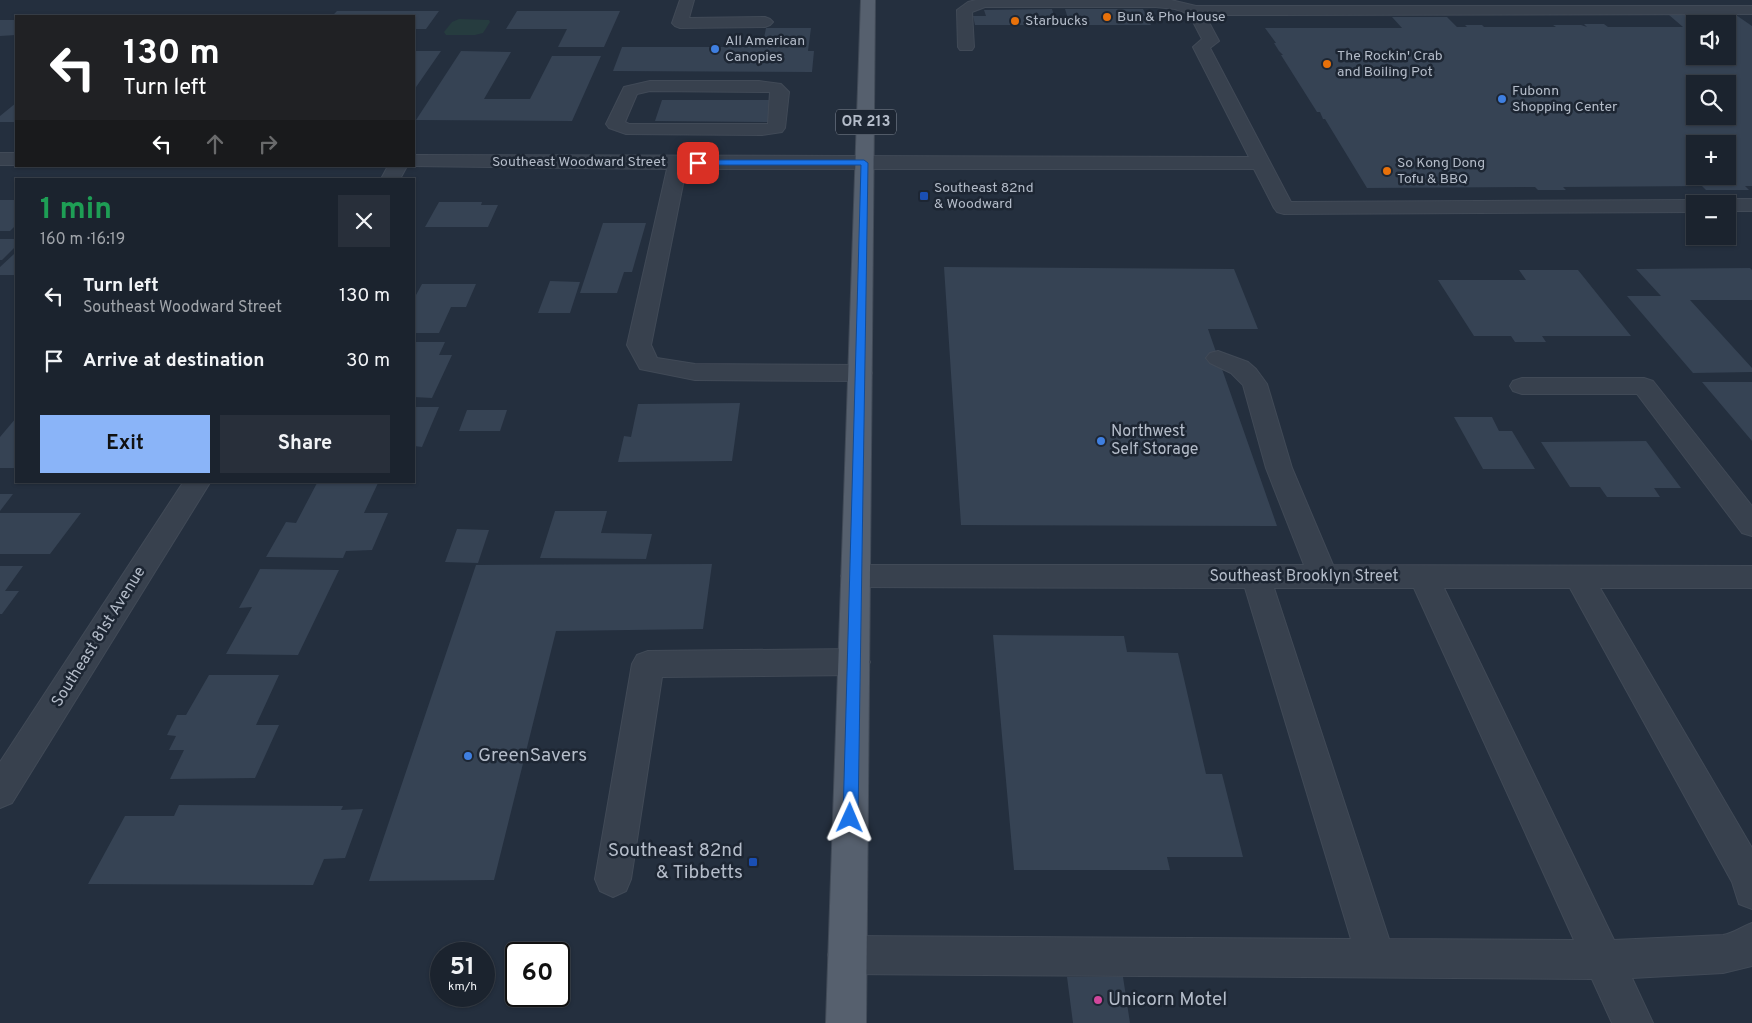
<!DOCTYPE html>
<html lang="en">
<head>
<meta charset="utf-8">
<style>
  :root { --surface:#1b232e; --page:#282f3a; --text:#f1f3f6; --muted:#a0a4aa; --line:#39404a; --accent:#8ab4f8 }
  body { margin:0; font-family:Overpass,sans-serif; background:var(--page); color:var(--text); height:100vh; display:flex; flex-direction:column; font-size:19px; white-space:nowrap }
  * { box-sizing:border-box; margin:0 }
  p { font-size:16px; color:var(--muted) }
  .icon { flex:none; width:28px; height:28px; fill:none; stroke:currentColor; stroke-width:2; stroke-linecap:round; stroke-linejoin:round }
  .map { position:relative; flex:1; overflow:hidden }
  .panel { position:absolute; left:15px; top:178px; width:400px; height:305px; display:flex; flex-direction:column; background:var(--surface); border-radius:0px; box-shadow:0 1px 4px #0004,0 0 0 1px var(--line) }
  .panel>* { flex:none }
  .top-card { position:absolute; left:15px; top:15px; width:400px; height:152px; border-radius:0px; box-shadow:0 1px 4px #0004,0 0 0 1px var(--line); background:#202124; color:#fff; overflow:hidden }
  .tools { position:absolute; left:1686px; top:15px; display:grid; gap:10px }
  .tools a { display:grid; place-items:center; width:50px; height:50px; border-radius:0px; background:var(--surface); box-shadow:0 1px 4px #0004,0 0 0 1px var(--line); font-size:25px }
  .speed { position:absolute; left:430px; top:942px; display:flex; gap:10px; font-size:25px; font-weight:700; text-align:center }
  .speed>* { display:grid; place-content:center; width:65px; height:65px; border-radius:50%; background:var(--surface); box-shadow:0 1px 4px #0004,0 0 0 1px var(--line); line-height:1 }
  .speed small { font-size:12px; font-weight:400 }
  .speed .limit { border:2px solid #111; border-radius:8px; background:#fff; color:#111 }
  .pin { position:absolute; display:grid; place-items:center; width:42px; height:42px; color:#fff; margin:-21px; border-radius:10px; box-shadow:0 2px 8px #0006 }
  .me { position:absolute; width:55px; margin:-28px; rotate:1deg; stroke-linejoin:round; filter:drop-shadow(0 0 4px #0008) }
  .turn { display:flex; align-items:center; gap:18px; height:105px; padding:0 25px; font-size:22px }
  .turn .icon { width:65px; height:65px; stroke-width:2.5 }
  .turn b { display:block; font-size:35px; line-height:42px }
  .lanes { display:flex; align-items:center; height:48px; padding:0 25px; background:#0003; justify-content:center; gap:25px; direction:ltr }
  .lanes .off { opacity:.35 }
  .round { display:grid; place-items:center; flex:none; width:52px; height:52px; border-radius:0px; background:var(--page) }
  .headline { display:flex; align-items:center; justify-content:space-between; height:85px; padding:0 25px }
  h1 { font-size:30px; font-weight:700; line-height:38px; color:#1e9e55 }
  .action { display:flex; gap:10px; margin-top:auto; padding:10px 25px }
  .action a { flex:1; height:58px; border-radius:0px; background:var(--accent); color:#111; font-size:20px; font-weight:700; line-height:58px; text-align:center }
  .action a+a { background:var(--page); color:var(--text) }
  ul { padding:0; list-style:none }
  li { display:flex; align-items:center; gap:15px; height:65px; padding:0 25px }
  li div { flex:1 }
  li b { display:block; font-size:19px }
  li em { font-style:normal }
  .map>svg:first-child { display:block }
  .green { fill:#263c3f }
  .building { fill:#364354; fill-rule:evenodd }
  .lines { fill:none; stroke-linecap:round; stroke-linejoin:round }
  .minor-casing { stroke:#414a57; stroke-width:2 }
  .major-casing { stroke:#414a57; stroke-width:2 }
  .minor { fill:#38414e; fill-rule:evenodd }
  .major { fill:#56606e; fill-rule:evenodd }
  .route { fill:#1a73e8; stroke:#114b97 }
  .food-dot { fill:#e8710a; stroke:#1d2633; stroke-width:2 }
  .shop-dot { fill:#3f7fe0; stroke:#1d2633; stroke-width:2 }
  .transit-dot { fill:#1a4fb4; stroke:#1d2633; stroke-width:2 }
  .hotel-dot { fill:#d1479c; stroke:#1d2633; stroke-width:2 }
  .labels { text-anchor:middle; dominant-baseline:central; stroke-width:5; stroke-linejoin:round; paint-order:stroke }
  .far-poi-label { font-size:14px; fill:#b4bcc9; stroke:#1d2633; text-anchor:start }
  .far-street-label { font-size:14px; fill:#b4bcc9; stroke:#1d2633 }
  .shield { fill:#1d2633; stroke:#878f9c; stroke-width:1 }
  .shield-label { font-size:15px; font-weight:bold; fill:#b4bcc9 }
  .poi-label { font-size:16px; fill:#b4bcc9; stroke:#1d2633; text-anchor:start }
  .street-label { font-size:16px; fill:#b4bcc9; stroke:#1d2633 }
  .near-poi-label { font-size:19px; fill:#b4bcc9; stroke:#1d2633; text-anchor:start }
</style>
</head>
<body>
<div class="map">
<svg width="1752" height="1023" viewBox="0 0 1752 1023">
  <rect width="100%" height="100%" fill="#242f3e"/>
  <path class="green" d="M459 19 489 20 490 22 483 33 475 35H446L444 32 452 22Z"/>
  <path class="building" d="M1052 9 1057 25H975L973 16H986L984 10Z
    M1065 9H1143L1151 25H1070Z
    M337 11H439L426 29H414V16H332Z
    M517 11H620L604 47H558L567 29H506Z
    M1669 15H1736L1752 26V186H1745L1749 190H1706L1702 186 1563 187 1566 190H1538L1535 187 1367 188 1325 119H1323L1320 112H1317L1281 55H1283L1279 51 1274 43H1276L1265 28H1402L1392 17H1447L1457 27H1467L1465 25H1482L1484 27H1556L1553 25H1581L1587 27 1584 24H1604L1608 27H1683ZM1695 24H1728V56H1695ZM1695 84H1728V116H1695ZM1695 144H1728V176H1695Z
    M0 20H16V35L0 36Z
    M766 28H811L808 51H814L812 72 613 71 622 47H758V43H763Z
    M414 51H441L414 90Z
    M461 51 511 52 484 99H530L552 56H601L572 121 416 120Z
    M662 100H771L768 122 655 121Z
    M16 103V122H0V116Z
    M0 200H16L15 208H16V225L10 231H0Z
    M439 202H482L481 205H498L488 227H425Z
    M603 223H646L632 272H624L617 293H580Z
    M0 239H16V246L2 260H0Z
    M14 254H16V275H0V267Z
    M944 267 1234 269 1258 329H1208L1277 526 961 525Z
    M1750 268 1752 270V300H1690L1752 368V372L1693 373 1627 296H1661L1636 269Z
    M1519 270H1578L1631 336H1542L1546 342H1515L1511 336H1474L1438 280H1526Z
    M550 281 580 282 570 313H538Z
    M422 284H476L466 307H451L439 333H414V295H416Z
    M414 342H445L439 355H452L432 398 414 397Z
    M1702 382H1752V441Z
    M740 403 732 461 618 462 624 436 631 437 638 404Z
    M414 407H439L422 447 414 446Z
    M467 410H507L500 431H459Z
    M1454 417H1492L1499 431H1512L1535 469H1483Z
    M16 418V468H0V437Z
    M1646 441 1681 488H1654L1660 497H1607L1600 487H1570L1541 442Z
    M317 483H378L364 513H388L372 550 346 551 343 558 266 557 286 522 296 523Z
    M0 494H13L0 511Z
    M555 511H607L601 533 652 534 646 559 540 558Z
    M0 513H81L50 554H0Z
    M457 529 489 530 478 563 445 562Z
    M712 564 703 629 556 631 494 880 369 881 476 565Z
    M0 566H23L5 591H19L2 614H0Z
    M260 569 339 570 298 655 226 654 252 607 239 608Z
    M993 635 1124 636 1127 652 1178 653 1206 774H1222L1243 857H1167L1170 870H1014Z
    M209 675H279L256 725H279L255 778 170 779 184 750H169L176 736 167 735 177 715H186Z
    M179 805 343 806 341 810 363 809 345 858 324 859 313 885 88 884 125 816H174Z
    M1067 977H1123L1130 1023H1073Z"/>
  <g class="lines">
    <defs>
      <path id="minor" d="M680 0H694L689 18 765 17 770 19 773 22 770 25 765 27 680 28 675 26 672 23Z
        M976 0H1171L1196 6H1752V14L1205 15 1219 41 1210 48 1291 202 1695 200 1702 202 1703 204H1695V212L1284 214 1277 212 1274 208 1254 169H686L651 345 657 358 695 364 860 365 869 368 872 373 869 378 860 381 695 380 640 369 627 345 667 169 412 166 414 155 1249 157 1193 47 1202 39 1189 14 1175 9 1156 7H985L972 12 974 47 972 50H960L958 47 957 10 968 2Z
        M650 81H759L781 84 789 92 785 128 782 132 762 135 626 134 609 128 606 124 624 87ZM650 91 770 92 768 124H629L625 122 637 94Z
        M0 153H16V165H0Z
        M388 166H407L400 179H381Z
        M1728 199H1752V211H1728V204H1719L1721 201Z
        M1218 351 1248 362 1256 369 1267 384 1292 468 1333 565 1752 566V588H1600L1752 848V909L1739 904 1732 882 1570 588H1444L1614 940 1723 935C1734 933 1741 927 1752 923V966L1723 973 1632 978 1653 1023H1612L1592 979 847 974 833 969 828 955 833 941 847 936 1351 939 1245 588 856 587 846 584 841 576 846 568 856 565H1304L1266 468 1243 385 1231 373 1210 363 1206 358 1210 353ZM1274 588H1414L1574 940 1389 939Z
        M1522 378H1644L1653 381 1752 506V536L1742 533 1637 394H1522L1513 391 1510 386 1513 381Z
        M184 481H211L12 803 0 808V762Z
        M854 649 865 653 870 662 865 671 854 675 662 677 631 879 626 891 613 897 600 891 595 879 632 664 637 655 648 651Z"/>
      <path id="major" d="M861 0H875L866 1023H826Z"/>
    </defs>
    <use href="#minor" class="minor-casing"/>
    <use href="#major" class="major-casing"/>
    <use href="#minor" class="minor"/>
    <use href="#major" class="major"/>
  </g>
  <path class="route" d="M864 160 868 163 858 818 856 823 850 825 845 823 843 818 861 165H698L694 163 698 160Z"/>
  <g class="food-dot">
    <circle cx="1107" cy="17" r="5"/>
    <circle cx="1015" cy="21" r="5"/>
    <circle cx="1327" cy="64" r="5"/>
    <circle cx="1387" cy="171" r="5"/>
  </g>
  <g class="shop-dot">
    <circle cx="715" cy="49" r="5"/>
    <circle cx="1502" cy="99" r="5"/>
    <circle cx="1101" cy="441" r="5"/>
    <circle cx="468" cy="756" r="5"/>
  </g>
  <g class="transit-dot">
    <rect x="919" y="191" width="10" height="10" rx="2.5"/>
    <rect x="748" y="857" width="10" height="10" rx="2.5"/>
  </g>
  <circle class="hotel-dot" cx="1098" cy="1000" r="5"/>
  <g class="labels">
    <g class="far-poi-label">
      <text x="1117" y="17">Bun &amp; Pho House</text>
      <text x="1025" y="21">Starbucks</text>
      <text x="725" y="41">All American<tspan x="725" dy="16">Canopies</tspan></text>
      <text x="1337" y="56">The Rockin' Crab<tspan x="1337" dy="16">and Boiling Pot</tspan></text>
      <text x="1512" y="91">Fubonn<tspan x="1512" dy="16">Shopping Center</tspan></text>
      <text x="1397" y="163">So Kong Dong<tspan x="1397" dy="16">Tofu &amp; BBQ</tspan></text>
      <text x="934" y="188">Southeast 82nd<tspan x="934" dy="16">&amp; Woodward</tspan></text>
    </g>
    <g class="far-street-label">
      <text x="579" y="162">Southeast Woodward Street</text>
    </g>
    <rect class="shield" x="836" y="109.5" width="60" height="25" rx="4"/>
    <g class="shield-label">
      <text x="866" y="122">OR 213</text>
    </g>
    <g class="poi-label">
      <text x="1111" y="432">Northwest<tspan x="1111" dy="18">Self Storage</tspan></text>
    </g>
    <g class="street-label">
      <text x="1304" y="577">Southeast Brooklyn Street</text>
      <text transform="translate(99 637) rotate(-58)">Southeast 81st Avenue</text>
    </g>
    <g class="near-poi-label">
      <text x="478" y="756">GreenSavers</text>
      <text x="743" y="851" text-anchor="end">Southeast 82nd<tspan x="743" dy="22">&amp; Tibbetts</tspan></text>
      <text x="1108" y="1000">Unicorn Motel</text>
    </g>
  </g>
</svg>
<div class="tools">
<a><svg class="icon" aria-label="sound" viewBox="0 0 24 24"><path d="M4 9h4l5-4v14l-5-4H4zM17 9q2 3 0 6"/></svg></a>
<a><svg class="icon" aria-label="search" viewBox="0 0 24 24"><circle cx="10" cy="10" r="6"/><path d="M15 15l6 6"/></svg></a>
<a>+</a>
<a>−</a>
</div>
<div class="speed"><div>51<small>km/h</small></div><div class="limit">60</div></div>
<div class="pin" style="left:698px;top:163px;background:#d93025"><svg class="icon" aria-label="arrive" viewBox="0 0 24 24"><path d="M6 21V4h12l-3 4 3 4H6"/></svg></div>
<svg class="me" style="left:850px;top:818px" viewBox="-20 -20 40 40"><path d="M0-17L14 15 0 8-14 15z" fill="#1a73e8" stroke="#fff" stroke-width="4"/></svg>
<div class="top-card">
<div class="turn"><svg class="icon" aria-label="left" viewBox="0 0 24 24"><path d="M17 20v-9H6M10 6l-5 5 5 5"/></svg><div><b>130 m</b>Turn left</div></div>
<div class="lanes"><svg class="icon" aria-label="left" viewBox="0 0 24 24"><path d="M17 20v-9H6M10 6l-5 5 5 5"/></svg><svg class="icon off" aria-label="ahead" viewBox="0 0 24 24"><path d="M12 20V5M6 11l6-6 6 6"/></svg><svg class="icon off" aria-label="right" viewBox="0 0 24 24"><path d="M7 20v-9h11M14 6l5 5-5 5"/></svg></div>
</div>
<section class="panel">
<div class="headline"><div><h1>1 min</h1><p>160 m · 16:19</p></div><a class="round"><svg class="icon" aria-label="close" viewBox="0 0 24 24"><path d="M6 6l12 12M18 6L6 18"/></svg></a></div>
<ul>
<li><svg class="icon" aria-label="left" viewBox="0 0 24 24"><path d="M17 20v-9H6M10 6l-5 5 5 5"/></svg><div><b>Turn left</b><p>Southeast Woodward Street</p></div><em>130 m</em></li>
<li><svg class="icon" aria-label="arrive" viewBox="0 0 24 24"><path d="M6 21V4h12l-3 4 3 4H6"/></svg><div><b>Arrive at destination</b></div><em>30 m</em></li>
</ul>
<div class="action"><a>Exit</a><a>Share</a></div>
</section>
</div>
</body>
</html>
